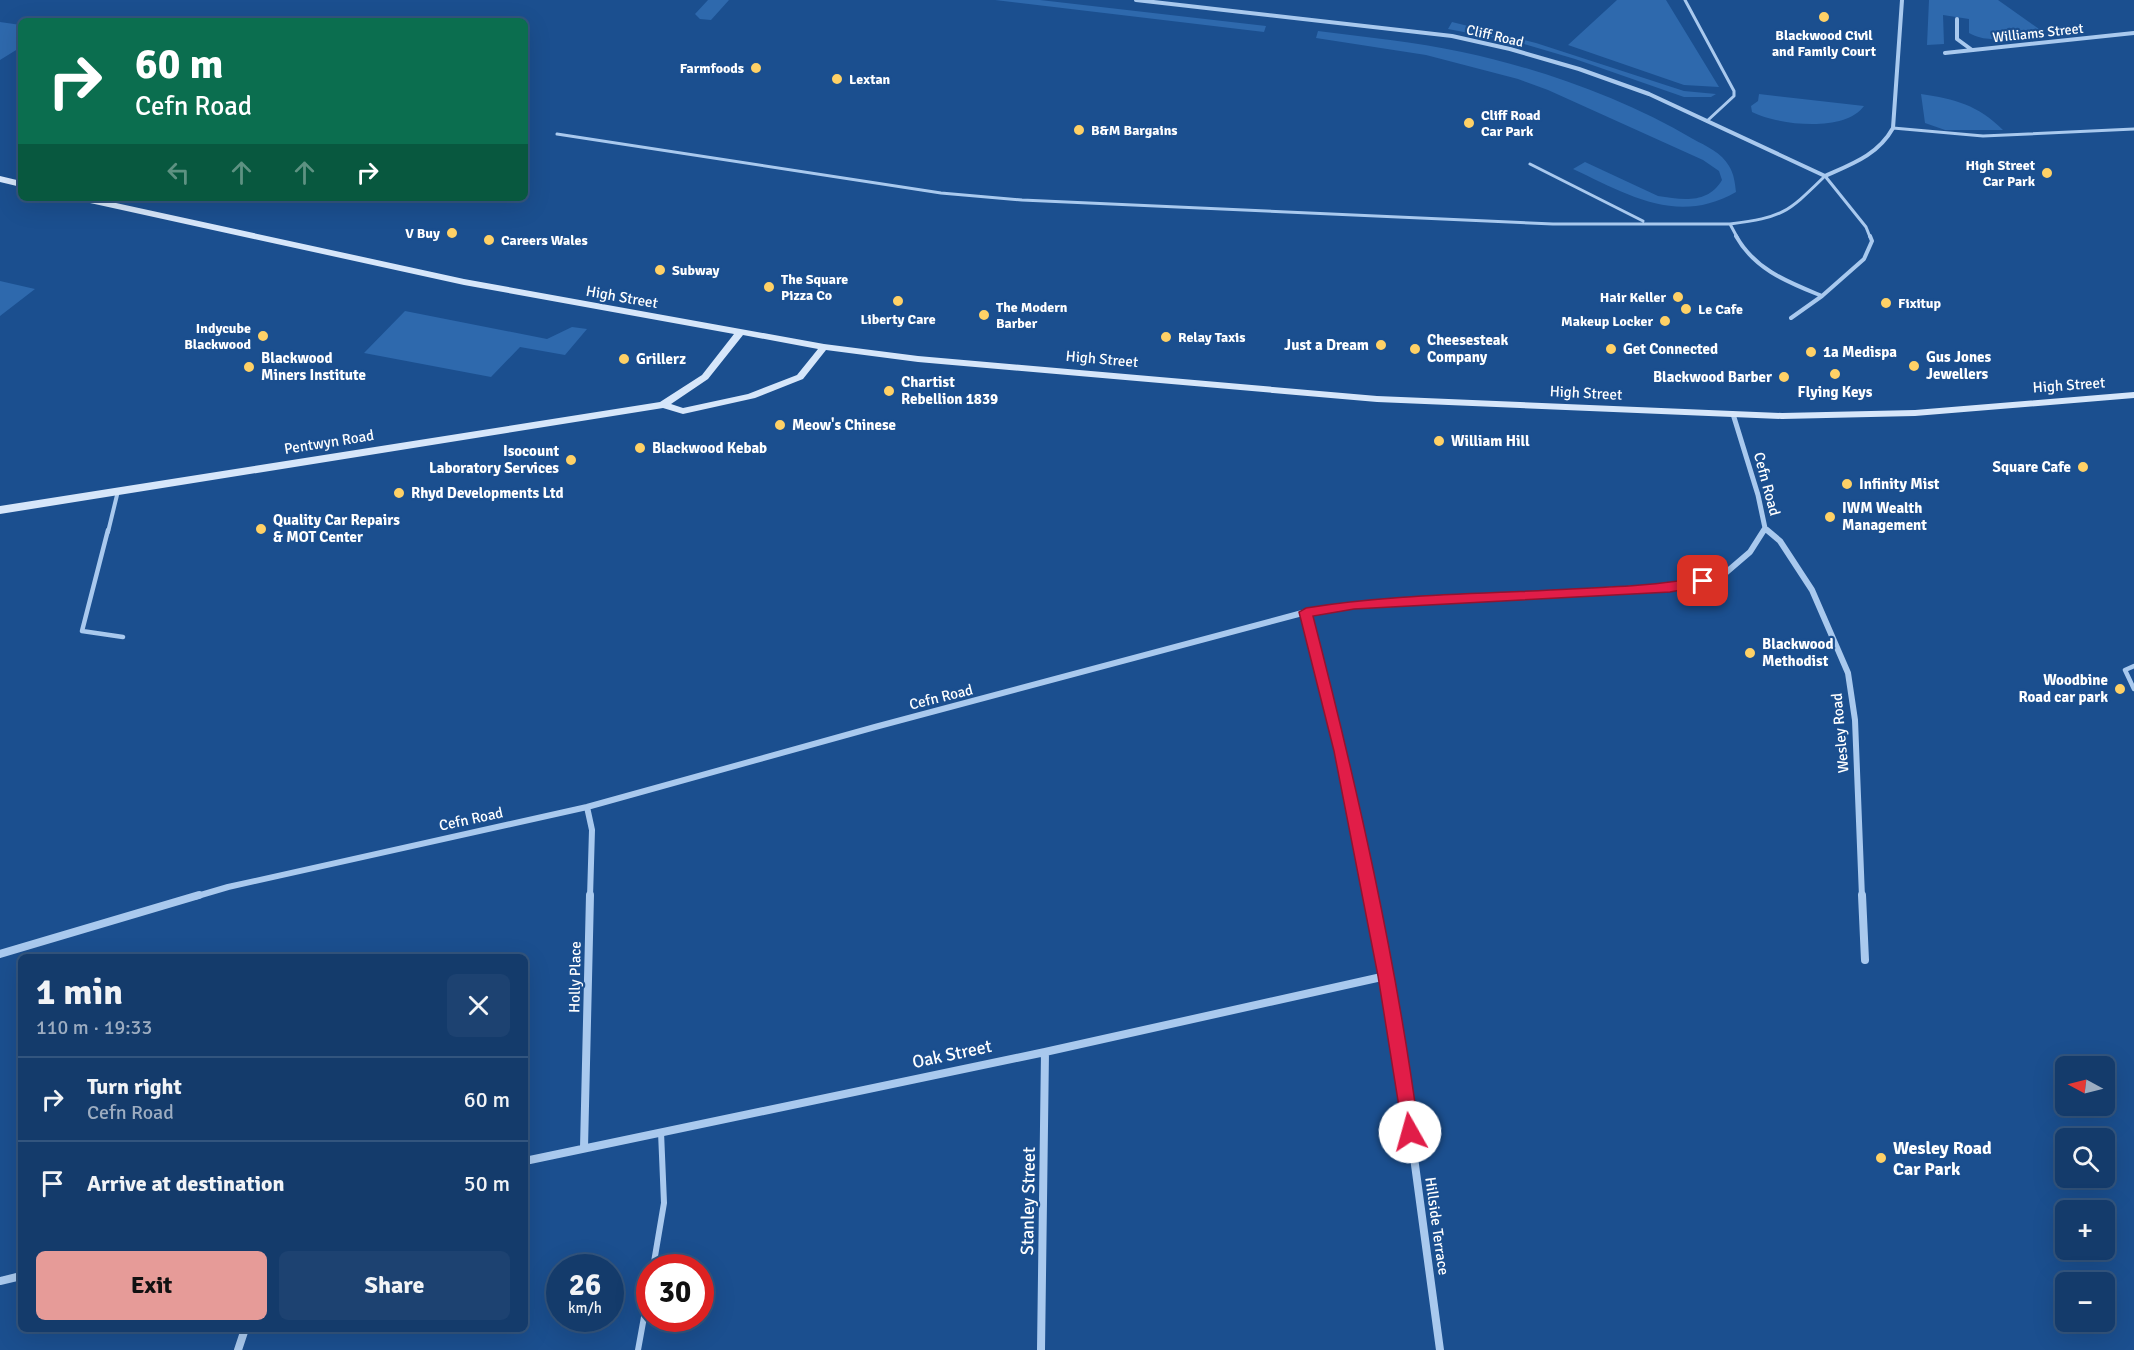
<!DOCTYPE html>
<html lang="en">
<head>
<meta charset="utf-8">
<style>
  :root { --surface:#143b6b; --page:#1d4271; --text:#f1f3f6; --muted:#9dadc1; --line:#33557e; --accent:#e69b98 }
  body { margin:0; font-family:Signika,sans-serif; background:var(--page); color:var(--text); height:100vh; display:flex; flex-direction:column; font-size:22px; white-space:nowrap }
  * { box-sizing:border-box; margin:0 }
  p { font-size:20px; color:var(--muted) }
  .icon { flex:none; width:33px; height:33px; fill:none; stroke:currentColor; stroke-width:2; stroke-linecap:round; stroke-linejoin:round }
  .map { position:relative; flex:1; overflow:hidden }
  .drawer { position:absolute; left:18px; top:954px; width:510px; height:378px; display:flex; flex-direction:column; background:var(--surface); border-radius:9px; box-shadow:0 6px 24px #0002,0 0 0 2px var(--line) }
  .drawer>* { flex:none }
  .hud { position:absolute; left:18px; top:18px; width:510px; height:183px; border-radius:9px; box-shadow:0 6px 24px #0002,0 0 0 2px var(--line); background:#0b6e4f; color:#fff; overflow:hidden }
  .needle { width:39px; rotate:277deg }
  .fabs { position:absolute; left:2055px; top:1056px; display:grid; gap:12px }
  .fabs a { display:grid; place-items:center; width:60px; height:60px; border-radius:9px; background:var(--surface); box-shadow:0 6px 24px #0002,0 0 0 2px var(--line); font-size:30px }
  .speed { position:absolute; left:546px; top:1254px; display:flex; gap:12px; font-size:30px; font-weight:700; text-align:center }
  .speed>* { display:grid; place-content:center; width:78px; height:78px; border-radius:50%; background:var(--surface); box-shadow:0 6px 24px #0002,0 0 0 2px var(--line); line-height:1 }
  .speed small { font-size:15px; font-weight:400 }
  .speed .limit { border:9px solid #d22; background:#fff; color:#111 }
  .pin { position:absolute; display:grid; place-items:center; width:51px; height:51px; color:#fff; margin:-26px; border-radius:12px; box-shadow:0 3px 9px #0006 }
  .me { position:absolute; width:66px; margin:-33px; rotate:353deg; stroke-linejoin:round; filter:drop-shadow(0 0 4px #0008) }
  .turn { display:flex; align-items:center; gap:21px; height:126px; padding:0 18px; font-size:27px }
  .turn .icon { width:78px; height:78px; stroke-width:2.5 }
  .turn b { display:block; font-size:42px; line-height:51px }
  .lanes { display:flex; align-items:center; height:57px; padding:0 18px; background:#0003; justify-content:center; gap:30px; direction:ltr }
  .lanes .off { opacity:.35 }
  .round { display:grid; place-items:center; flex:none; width:63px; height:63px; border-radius:9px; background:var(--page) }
  .head { display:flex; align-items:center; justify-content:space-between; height:102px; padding:0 18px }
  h1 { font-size:36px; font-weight:700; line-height:45px }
  .cta { display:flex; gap:12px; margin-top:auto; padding:12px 18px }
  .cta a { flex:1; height:69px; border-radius:9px; background:var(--accent); color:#111; font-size:24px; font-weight:700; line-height:69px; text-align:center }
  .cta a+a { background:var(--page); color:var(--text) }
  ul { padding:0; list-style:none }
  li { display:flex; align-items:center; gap:18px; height:84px; padding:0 18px; border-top:2px solid var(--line) }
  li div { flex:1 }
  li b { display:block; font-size:22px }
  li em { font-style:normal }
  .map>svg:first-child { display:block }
  .green { fill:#2e69ad }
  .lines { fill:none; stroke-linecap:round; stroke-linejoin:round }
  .lane-far3 { stroke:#a9c9ee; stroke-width:3 }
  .lane-far2 { stroke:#a9c9ee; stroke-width:4 }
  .lane-far1 { stroke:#a9c9ee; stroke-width:4.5 }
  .lane { stroke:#a9c9ee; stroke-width:6 }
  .street-far3 { stroke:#a9c9ee; stroke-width:4 }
  .street-far2 { stroke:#a9c9ee; stroke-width:5 }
  .street-far1 { stroke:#a9c9ee; stroke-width:6 }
  .street { stroke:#a9c9ee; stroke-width:8 }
  .secondary { fill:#d6e6fa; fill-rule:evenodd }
  .route { fill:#e11d48; stroke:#92132f; stroke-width:1.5 }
  .poi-dot { fill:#ffd166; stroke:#1b4f8f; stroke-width:2 }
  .labels { text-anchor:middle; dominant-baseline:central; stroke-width:4.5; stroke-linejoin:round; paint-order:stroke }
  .far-street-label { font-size:14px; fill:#fff; stroke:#1b4f8f }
  .far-poi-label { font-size:14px; font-weight:bold; fill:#fff; stroke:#1b4f8f; text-anchor:start }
  .street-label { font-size:15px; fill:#fff; stroke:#1b4f8f }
  .poi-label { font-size:15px; font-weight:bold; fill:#fff; stroke:#1b4f8f; text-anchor:start }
  .near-street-label { font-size:18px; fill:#fff; stroke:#1b4f8f }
  .near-poi-label { font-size:18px; font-weight:bold; fill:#fff; stroke:#1b4f8f; text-anchor:start }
</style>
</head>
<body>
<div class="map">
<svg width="2134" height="1350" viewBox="0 0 2134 1350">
  <rect width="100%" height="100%" fill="#1b4f8f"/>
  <path class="green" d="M708 0H729L711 20 700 19 695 14Z
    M995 0H1040L1266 26 1264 32Z
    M1617 0H1666L1719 87 1684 85 1568 45Z
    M1929 0H1998L2039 29 2017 32 2015 35C1998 39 1986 42 1969 33V19L1943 15 1944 44 1927 45Z
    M0 22 21 25V47L0 60Z
    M1452 22 1536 43 1684 91 1716 94 1711 97H1684L1575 59 1521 43 1448 29Z
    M1318 31C1366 37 1415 42 1462 52 1542 69 1623 98 1693 139 1706 146 1722 153 1729 166 1734 174 1735 183 1736 192 1677 226 1627 194 1573 169L1585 162 1658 196C1683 200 1708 204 1722 180L1719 171 1703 160 1548 90 1518 79 1426 55 1316 38Z
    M1759 94 1864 106C1845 133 1778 125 1752 112L1751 106 1758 101Z
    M1921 94C1955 99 1978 105 2003 130H1945L1925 123Z
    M0 281 35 289 0 316Z
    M405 311 547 339 572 327 587 329 565 355 520 347 491 377 364 353Z"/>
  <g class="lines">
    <path class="lane-far3" d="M1685 0 1734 91V96L1707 121
      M1893 128 1983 136 2134 129
      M557 134 941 193 1022 200 1553 224H1730
      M1530 164 1643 221
      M1730 224 1737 237
      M1730 224C1784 217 1787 213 1825 176L1866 227 1870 237"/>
    <path class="lane-far2" d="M1736 236C1755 270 1788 282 1822 296L1864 259 1872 241 1870 236
      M1791 318 1822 296
      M108 532 118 491"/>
    <path class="lane-far1" d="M108 530 82 631 123 637
      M2134 666 2125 670 2134 689"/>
    <path class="lane" d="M653 1268 664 1203 661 1132
      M638 1350 650 1284"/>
    <path class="street-far3" d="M1136 0 1452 36 1510 49 1579 69 1649 94 1825 176C1852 164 1878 155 1893 128L1902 0
      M1957 19V39L1972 50
      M1945 53 2134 33"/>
    <path class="street-far2" d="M1733 414 1758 495 1765 528 1763 532
      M1765 528 1769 532"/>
    <path class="street-far1" d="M1767 530 1780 541 1812 590 1848 673 1855 720 1862 897
      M1306 612 1371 897
      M587 807 592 830 590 897
      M194 897 228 887 587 807 875 727 1306 612 1354 605 1679 586 1722 576 1750 552 1764 530"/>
    <path class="street" d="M1371 895 1401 1061 1440 1350
      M1862 895 1865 960
      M0 954 199 895
      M584 1148 590 895
      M525 1161 1045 1052 1386 976
      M0 1281 21 1276
      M238 1350 245 1329
      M1041 1350 1045 1052"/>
    <path class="secondary" d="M0 176 21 181V187L0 182Z
      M77 198H93L464 279 824 344 918 356 1377 396 1782 413 1915 410 2134 392V398L1915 416 1782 419 1377 402 918 362 826 350 803 379 755 398 683 414 663 408 0 514V506L660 402 702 375 734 334 464 285 81 201ZM743 335 818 349 797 375 748 394 683 408 671 404 708 379Z"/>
  </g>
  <path class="route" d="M1703 577 1710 581 1708 585 1670 592 1354 609 1313 616C1357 786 1396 958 1419 1132L1416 1138 1410 1141 1404 1138 1378 976 1334 751 1299 612 1306 608C1393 594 1483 594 1571 589 1616 587 1660 585 1703 577Z"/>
  <g class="poi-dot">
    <circle cx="1824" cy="17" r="6"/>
    <circle cx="756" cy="68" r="6"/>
    <circle cx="837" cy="79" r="6"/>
    <circle cx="1469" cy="123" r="6"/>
    <circle cx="1079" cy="130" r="6"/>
    <circle cx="2047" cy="173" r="6"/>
    <circle cx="452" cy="233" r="6"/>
    <circle cx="489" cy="240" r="6"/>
    <circle cx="660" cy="270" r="6"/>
    <circle cx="769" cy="287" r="6"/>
    <circle cx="1678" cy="297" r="6"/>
    <circle cx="898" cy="301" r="6"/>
    <circle cx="1886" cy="303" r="6"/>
    <circle cx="1686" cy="309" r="6"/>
    <circle cx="984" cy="315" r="6"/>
    <circle cx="1665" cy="321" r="6"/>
    <circle cx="263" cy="336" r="6"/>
    <circle cx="1166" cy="337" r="6"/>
    <circle cx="1381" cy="345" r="6"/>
    <circle cx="1415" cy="349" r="6"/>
    <circle cx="1611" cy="349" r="6"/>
    <circle cx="1811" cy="352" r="6"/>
    <circle cx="624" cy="359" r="6"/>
    <circle cx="1914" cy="366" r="6"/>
    <circle cx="249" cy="367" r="6"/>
    <circle cx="1835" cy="374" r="6"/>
    <circle cx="1784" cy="377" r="6"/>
    <circle cx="889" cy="391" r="6"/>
    <circle cx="780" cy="425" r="6"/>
    <circle cx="1439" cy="441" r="6"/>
    <circle cx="640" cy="448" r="6"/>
    <circle cx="571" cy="460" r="6"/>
    <circle cx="2083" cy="467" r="6"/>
    <circle cx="1847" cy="484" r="6"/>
    <circle cx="399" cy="493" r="6"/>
    <circle cx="1830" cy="517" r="6"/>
    <circle cx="261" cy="529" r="6"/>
    <circle cx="1750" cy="653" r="6"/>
    <circle cx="2120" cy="689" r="6"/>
    <circle cx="1881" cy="1158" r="6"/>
  </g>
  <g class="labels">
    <g class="far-street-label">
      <text transform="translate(2038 33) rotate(-6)">Williams Street</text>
      <text transform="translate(1495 36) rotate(13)">Cliff Road</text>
    </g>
    <g class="far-poi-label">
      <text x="1824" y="35" text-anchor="middle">Blackwood Civil<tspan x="1824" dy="16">and Family Court</tspan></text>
      <text x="744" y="68" text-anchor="end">Farmfoods</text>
      <text x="849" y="79">Lextan</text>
      <text x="1481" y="115">Cliff Road<tspan x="1481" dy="16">Car Park</tspan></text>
      <text x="1091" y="130">B&amp;M Bargains</text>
      <text x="2035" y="165" text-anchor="end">High Street<tspan x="2035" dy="16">Car Park</tspan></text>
      <text x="440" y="233" text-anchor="end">V Buy</text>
      <text x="501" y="240">Careers Wales</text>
      <text x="672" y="270">Subway</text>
      <text x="781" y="279">The Square<tspan x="781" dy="16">Pizza Co</tspan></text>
      <text x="1666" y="297" text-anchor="end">Hair Keller</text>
      <text x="1898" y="303">Fixitup</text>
      <text x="996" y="307">The Modern<tspan x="996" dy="16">Barber</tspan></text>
      <text x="1698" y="309">Le Cafe</text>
      <text x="898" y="319" text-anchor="middle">Liberty Care</text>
      <text x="1653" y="321" text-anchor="end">Makeup Locker</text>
      <text x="251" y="328" text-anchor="end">Indycube<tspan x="251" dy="16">Blackwood</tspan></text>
      <text x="1178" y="337">Relay Taxis</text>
    </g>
    <g class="street-label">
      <text transform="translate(622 297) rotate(10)">High Street</text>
      <text transform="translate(1102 359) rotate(5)">High Street</text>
      <text transform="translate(2069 385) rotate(-4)">High Street</text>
      <text transform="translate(1586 393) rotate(3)">High Street</text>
      <text transform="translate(329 442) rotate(-9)">Pentwyn Road</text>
      <text transform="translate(1767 484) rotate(75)">Cefn Road</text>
      <text transform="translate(941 697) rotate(-14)">Cefn Road</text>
      <text transform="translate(1840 733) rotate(-95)">Wesley Road</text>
      <text transform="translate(471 819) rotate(-12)">Cefn Road</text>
      <text transform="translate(575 977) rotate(-89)">Holly Place</text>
      <text transform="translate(1437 1226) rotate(82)">Hillside Terrace</text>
    </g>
    <g class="poi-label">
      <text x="1427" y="340">Cheesesteak<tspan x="1427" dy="17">Company</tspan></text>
      <text x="1369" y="345" text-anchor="end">Just a Dream</text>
      <text x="1623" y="349">Get Connected</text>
      <text x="1823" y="352">1a Medispa</text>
      <text x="1926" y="357">Gus Jones<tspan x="1926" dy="17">Jewellers</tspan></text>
      <text x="261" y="358">Blackwood<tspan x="261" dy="17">Miners Institute</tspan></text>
      <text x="636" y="359">Grillerz</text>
      <text x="1772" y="377" text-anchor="end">Blackwood Barber</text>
      <text x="901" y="382">Chartist<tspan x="901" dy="17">Rebellion 1839</tspan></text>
      <text x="1835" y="392" text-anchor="middle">Flying Keys</text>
      <text x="792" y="425">Meow's Chinese</text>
      <text x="1451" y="441">William Hill</text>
      <text x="652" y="448">Blackwood Kebab</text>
      <text x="559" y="451" text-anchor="end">Isocount<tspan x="559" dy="17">Laboratory Services</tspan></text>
      <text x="2071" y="467" text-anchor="end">Square Cafe</text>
      <text x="1859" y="484">Infinity Mist</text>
      <text x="411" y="493">Rhyd Developments Ltd</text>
      <text x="1842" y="508">IWM Wealth<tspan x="1842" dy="17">Management</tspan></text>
      <text x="273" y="520">Quality Car Repairs<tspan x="273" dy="17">&amp; MOT Center</tspan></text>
      <text x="1762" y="644">Blackwood<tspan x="1762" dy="17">Methodist</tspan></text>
      <text x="2108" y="680" text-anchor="end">Woodbine<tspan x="2108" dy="17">Road car park</tspan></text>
    </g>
    <g class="near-street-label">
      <text transform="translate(952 1054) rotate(-12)">Oak Street</text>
      <text transform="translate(1028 1201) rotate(-89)">Stanley Street</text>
    </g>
    <g class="near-poi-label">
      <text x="1893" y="1148">Wesley Road<tspan x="1893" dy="21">Car Park</tspan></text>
    </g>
  </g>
</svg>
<div class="fabs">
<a><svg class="needle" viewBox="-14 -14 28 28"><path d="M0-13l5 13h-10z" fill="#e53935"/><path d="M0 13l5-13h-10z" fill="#9dadc1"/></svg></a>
<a><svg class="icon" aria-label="search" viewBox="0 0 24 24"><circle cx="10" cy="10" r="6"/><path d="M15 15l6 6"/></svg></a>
<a>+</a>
<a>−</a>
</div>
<div class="speed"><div>26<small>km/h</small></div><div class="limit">30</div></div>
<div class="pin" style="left:1703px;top:581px;background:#d93025"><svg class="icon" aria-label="arrive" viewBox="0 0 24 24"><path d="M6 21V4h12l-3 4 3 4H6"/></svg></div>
<svg class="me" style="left:1410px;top:1132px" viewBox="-20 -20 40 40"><circle r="19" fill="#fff"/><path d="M0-13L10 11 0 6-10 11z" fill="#e11d48"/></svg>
<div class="hud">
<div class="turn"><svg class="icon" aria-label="right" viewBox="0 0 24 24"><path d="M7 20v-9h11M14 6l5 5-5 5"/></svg><div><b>60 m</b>Cefn Road</div></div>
<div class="lanes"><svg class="icon off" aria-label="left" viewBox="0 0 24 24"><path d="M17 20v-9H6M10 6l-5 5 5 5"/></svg><svg class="icon off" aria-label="ahead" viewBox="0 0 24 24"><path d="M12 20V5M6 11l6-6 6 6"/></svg><svg class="icon off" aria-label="ahead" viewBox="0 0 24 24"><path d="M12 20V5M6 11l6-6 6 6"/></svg><svg class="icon" aria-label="right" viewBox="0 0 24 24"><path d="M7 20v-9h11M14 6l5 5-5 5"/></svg></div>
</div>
<section class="drawer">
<div class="head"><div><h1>1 min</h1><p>110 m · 19:33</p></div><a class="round"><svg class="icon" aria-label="close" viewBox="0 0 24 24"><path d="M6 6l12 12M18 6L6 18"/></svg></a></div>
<ul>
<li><svg class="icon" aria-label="right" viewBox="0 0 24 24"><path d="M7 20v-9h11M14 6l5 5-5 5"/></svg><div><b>Turn right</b><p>Cefn Road</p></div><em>60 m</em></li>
<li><svg class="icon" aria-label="arrive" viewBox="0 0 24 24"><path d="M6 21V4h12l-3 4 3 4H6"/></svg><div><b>Arrive at destination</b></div><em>50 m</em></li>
</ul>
<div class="cta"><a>Exit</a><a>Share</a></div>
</section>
</div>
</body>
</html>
